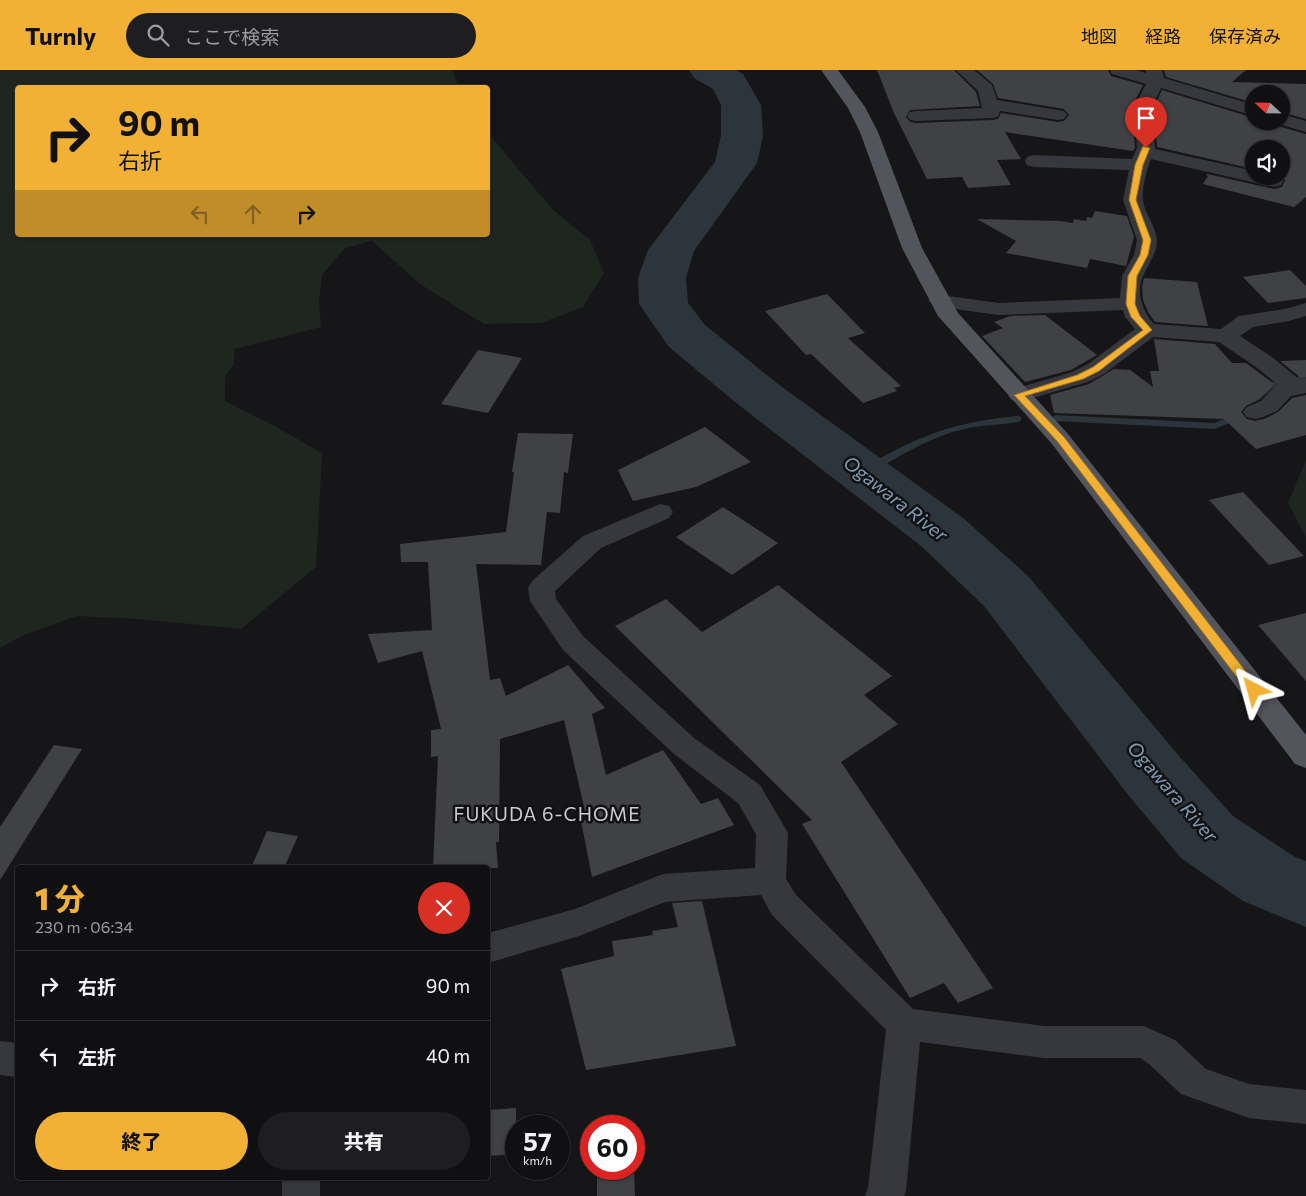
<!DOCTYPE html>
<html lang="ja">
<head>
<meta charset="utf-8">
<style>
  :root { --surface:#101012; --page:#1e1e20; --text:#f1f3f6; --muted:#9c9d9f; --line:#303032; --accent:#f2b134 }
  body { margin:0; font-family:Commissioner,"Noto Sans JP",sans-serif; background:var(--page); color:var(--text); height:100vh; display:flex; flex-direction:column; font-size:19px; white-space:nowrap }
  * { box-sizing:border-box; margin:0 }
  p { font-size:16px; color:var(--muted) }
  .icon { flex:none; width:28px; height:28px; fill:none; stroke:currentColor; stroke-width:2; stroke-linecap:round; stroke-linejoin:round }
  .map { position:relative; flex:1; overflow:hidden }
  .sheet { position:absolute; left:15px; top:795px; width:475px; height:315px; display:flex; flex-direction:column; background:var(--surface); border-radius:5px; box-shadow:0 1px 4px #0004,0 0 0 1px var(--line) }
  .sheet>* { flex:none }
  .guide { position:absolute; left:15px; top:15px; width:475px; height:152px; border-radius:5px; box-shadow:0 1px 4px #0004,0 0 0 1px var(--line); background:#f2b134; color:#111; overflow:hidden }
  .needle { width:32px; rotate:292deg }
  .controls { position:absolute; left:1245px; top:15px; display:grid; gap:10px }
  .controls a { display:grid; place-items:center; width:45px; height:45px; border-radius:50%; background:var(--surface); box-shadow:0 1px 4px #0004,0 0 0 1px var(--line); font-size:25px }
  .speed { position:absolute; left:505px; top:1045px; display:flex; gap:10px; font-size:25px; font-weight:700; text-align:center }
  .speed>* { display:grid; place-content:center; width:65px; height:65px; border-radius:50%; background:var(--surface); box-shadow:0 1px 4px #0004,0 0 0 1px var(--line); line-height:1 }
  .speed small { font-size:12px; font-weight:400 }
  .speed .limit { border:8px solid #d22; background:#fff; color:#111 }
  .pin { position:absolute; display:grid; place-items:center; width:42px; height:42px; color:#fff; margin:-51px -21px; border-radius:50% 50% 50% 0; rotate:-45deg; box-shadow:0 0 5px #0007 }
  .pin .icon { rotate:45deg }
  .me { position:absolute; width:55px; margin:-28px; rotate:321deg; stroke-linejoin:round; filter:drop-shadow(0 0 4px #0008) }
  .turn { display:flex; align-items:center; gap:18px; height:105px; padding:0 20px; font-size:22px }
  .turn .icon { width:65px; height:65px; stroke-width:2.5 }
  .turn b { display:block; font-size:35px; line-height:42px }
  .lanes { display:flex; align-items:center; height:48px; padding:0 20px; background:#0003; justify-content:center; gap:25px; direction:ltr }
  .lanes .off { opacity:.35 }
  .round { display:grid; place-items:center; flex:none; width:52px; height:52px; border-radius:26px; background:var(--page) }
  .summary { display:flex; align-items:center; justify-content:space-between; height:85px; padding:0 20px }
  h1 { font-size:30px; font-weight:800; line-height:38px; color:var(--accent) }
  .action { display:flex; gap:10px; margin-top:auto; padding:10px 20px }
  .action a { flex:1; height:58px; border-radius:30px; background:var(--accent); color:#111; font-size:20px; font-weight:800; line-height:58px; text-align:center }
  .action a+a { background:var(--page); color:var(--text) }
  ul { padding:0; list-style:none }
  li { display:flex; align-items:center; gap:15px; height:70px; padding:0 20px; border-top:1px solid var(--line) }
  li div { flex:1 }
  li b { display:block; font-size:19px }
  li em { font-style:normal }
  header { display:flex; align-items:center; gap:30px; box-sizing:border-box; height:70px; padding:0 25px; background:var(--accent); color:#111 }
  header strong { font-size:24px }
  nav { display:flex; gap:28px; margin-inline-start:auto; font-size:18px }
  .search { width:350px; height:45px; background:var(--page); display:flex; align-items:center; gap:12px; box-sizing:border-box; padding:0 18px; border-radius:28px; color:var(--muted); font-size:19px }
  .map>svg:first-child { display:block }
  .green { fill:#1e261f }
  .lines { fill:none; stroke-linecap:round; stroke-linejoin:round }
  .stream { fill:#2c353c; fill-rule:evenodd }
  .river { fill:#2c353c; fill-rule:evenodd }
  .building { fill:#404145 }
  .minor { fill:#37383d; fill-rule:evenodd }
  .major { fill:#53555c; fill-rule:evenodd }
  .route { fill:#f2b134; stroke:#9d7322 }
  .labels { text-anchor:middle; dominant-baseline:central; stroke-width:5; stroke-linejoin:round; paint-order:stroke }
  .water-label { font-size:19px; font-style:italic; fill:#7f9bb3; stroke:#111113 }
  .neighbourhood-label { font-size:19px; letter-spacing:1px; fill:#c9ccd4; stroke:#111113 }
</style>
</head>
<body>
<header>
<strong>Turnly</strong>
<div class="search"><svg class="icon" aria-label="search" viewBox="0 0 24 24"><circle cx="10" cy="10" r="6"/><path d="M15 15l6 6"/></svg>ここで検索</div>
<nav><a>地図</a><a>経路</a><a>保存済み</a></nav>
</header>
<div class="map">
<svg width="1306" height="1126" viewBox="0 0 1306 1126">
  <rect width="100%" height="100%" fill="#161618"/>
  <path class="green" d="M0 0H452L459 17 18 18V165H488V63L553 140 590 170 604 203 583 237 541 253 484 254 420 214 372 171 345 178 322 205 319 231 321 257 234 279V294L225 307V331L269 353 322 383 316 497 241 559 139 549 77 546 24 565 0 578Z
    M1306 390V467L1288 433Z"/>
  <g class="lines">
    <path class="stream" d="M1306 305V311L1274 317 1265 325H1259L1257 323 1268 313Z
      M1238 340 1243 343 1237 350 1215 359 1056 351 1051 348 1056 345 1214 353 1231 346 1235 341Z
      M1018 346 1021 347V351C1003 356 983 354 964 359 929 367 897 388 866 405L862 406 857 403C864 395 877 390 886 385 933 360 966 351 1018 346Z"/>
    <path class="river" d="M689 0H736L743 4 761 35 763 66 757 93 694 181 686 208 688 233 705 255 778 314 963 448 1028 506 1179 686 1233 746 1295 787 1306 791V857L1243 831 1181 788 1129 726 984 536 921 476 740 336 669 277 639 234 638 208 648 180 715 92 721 66V35L713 19 694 8Z"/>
  </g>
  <path class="building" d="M877 0H954L976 22 980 36 910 40 906 47 910 52 916 53 992 50 998 49 1001 43 1058 52 1064 51 1069 45 1064 39 998 28 993 14 977 0H1108L1111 6 1143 15 1132 37 1135 78 1133 81 1005 62 1021 89 997 90 1011 115 968 118 962 107 927 109 894 43Z
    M1164 0H1246L1232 12 1306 14V49L1281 42V24H1254V33L1166 7Z
    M1162 20 1254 48V51H1272L1274 55 1306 64V127L1294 137 1203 114 1208 106 1206 105 1207 104 1274 119 1282 117 1285 110 1281 105V79H1254V99L1157 77 1154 37Z
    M1095 141 1127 146 1134 167 1126 196 1090 189 1087 198 1006 183 1016 171 977 149 1060 151 1073 153 1074 149 1086 151 1087 147 1092 148Z
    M1290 200 1306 216V228L1268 233 1243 207Z
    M1144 208 1197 212 1208 256 1155 252 1148 242 1143 230 1142 217Z
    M827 224 865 263 848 268 901 316 894 318 897 321 863 333 811 284 806 285 765 241Z
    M1045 245 1097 285 1071 300 1025 312 982 266 1003 258 994 252 1010 246Z
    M1154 269 1215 274 1232 293H1246L1274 314 1260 329 1246 336 1241 342 1247 349 1255 351 1264 349 1278 342 1292 328 1306 325V365L1256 379 1224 349 1054 343 1050 325 1089 314 1114 299 1130 300 1153 317 1150 301H1159Z
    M478 280 522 288 488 343 441 334Z
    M1306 290V307L1301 308 1280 291Z
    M705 357 751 392 696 417 633 431 618 400Z
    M518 363 573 364 568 403 564 402 560 443 547 442 541 495 476 494 490 610 500 608 506 626 568 595 605 638 592 644 606 705 663 680 701 734 718 728 734 755 592 807 581 751 587 750 564 650 500 669 499 772H496L498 798H433L438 686 431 687V660L441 659 422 581 378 593 368 564 432 560 428 492H401L400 474 506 462 514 402H512Z
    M1243 422 1304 486 1269 495 1209 430Z
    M723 437 778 473 732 505 676 467Z
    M778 515 892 606 864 625 898 654 841 692 993 918 958 933 944 913 910 928 802 754 812 750 615 556 666 529 702 562Z
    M1306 543V611L1258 555Z
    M54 675 82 679 0 810V757Z
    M267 761 298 766 284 798H251Z
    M702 831 736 976 586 1000 561 899 614 886 612 871 653 865 652 861 678 857 672 833Z
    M516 1038V1084L488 1086V1040Z
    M597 1099H634L635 1126H597Z"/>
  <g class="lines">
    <path class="minor" d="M956 0H974L992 15 997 30 1058 40 1064 41 1067 45 1064 49 1058 50 1000 41 998 47 992 48 916 51 910 50 907 46 910 42 916 41 982 38 978 21Z
      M1110 0H1136L1146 3V0H1162L1164 8 1254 35V46L1161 18 1152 37 1155 79 1254 101V106L1281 107 1283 111 1281 115 1274 117 1151 89C1147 98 1141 122 1143 131 1145 144 1157 158 1157 172 1156 184 1149 193 1144 204 1135 221 1142 241 1154 254L1221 259 1239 246 1285 239 1306 233V246L1289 251 1253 257 1240 266 1272 287 1300 310 1306 309V323L1291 326 1277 341 1263 347 1255 349 1247 347 1243 342 1247 337 1261 331 1275 316 1278 315 1256 297 1219 272 1153 267 1104 304 1088 312 1019 332 1011 330 1008 325 1011 320 1072 302 1088 294 1135 259 1125 247 1123 240 999 245 940 237 933 235 929 231 933 227 940 225 999 233 1120 228 1122 206 1134 185 1137 170 1123 130 1129 100 1034 97 1027 95 1025 91 1027 87 1034 85 1132 89 1137 78 1134 37 1146 14 1112 4Z
      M1281 44 1306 51V62L1275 53 1274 51H1281Z
      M660 434 669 436 673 442 669 448 601 478 555 521 556 529 583 566 694 668 760 715 788 763 786 809 796 825 913 939 1044 956H1144L1175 970 1206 999 1249 1014 1306 1020V1054L1249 1048 1181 1024 1149 994 1140 988H1044L920 972 906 1121 904 1126H865L868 1118 886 960 772 845 761 825 665 832 579 866 488 893V863L575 839 663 804 755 798 756 764 738 733 674 684 563 580 530 531 528 518 532 511 583 466Z
      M0 971 18 973V1007L0 1005Z
      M282 1108H320V1126H282Z"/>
    <path class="major" d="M821 0H838L865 37 878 62 922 178 958 243 1068 364 1306 665V698L1295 694 1052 374 938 246 902 178 860 62 848 38Z"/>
  </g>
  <path class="route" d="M1143 76 1150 78 1143 95 1136 130 1151 170 1148 185 1137 206 1135 234 1140 246 1152 260 1099 301 1083 309 1025 326 1064 367 1258 617 1260 620 1254 624 1249 623 1057 371 1014 325 1077 305 1093 297 1143 260 1131 247 1126 234 1128 206 1140 185 1143 170 1129 130 1135 95Z"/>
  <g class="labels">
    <g class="water-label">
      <text transform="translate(896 428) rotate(38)">Ogawara River</text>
      <text transform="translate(1173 721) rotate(49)">Ogawara River</text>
    </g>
    <g class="neighbourhood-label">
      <text x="547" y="743">FUKUDA 6-CHOME</text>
    </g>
  </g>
</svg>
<div class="controls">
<a><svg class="needle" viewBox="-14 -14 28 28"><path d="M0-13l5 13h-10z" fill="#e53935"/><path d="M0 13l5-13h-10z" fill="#9c9d9f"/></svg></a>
<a><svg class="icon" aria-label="sound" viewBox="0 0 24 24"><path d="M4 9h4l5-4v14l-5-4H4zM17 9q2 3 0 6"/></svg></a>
</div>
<div class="speed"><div>57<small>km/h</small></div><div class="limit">60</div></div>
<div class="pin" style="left:1146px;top:78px;background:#d93025"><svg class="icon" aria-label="arrive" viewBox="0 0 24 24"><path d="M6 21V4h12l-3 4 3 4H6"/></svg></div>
<svg class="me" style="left:1254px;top:620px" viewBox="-20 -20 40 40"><path d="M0-17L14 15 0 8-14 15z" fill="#f2b134" stroke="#fff" stroke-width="4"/></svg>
<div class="guide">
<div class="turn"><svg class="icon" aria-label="right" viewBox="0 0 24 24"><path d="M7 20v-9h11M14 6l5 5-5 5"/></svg><div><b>90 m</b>右折</div></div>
<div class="lanes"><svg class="icon off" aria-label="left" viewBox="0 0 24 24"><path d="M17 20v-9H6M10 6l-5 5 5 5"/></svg><svg class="icon off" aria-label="ahead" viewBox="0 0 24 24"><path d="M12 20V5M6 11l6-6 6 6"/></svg><svg class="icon" aria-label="right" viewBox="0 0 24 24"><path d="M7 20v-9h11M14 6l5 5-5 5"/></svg></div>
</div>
<section class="sheet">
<div class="summary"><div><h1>1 分</h1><p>230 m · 06:34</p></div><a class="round" style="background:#d93025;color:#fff"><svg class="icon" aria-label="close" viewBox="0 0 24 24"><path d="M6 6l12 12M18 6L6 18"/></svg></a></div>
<ul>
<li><svg class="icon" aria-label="right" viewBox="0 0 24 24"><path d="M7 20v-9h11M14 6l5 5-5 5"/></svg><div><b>右折</b></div><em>90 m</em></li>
<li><svg class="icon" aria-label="left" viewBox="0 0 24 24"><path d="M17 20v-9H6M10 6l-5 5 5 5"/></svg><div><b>左折</b></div><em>40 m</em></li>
</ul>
<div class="action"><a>終了</a><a>共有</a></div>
</section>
</div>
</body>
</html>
